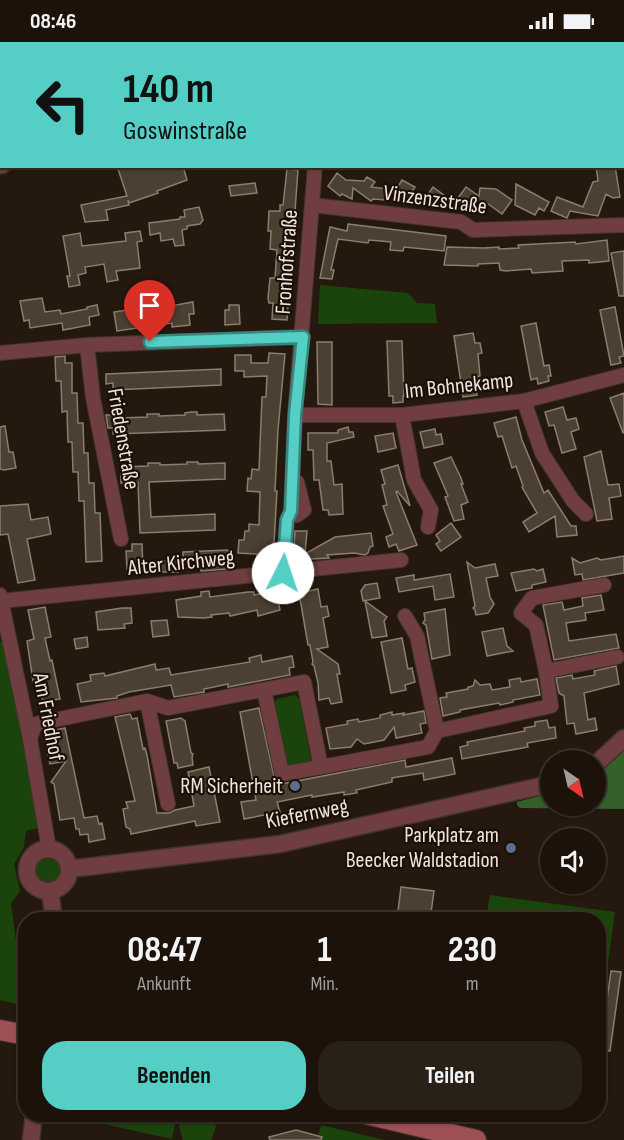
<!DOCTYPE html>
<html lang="de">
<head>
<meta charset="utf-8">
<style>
  :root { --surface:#1c120a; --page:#292018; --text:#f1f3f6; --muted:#a09e9c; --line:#3a322b; --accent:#55cec5 }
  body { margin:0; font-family:"Sofia Sans Condensed",sans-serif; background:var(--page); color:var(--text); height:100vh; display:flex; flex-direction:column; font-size:22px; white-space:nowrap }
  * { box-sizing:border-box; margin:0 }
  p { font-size:20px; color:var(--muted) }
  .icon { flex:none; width:33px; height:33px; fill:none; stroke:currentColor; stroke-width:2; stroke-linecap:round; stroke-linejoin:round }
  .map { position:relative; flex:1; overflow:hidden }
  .side { position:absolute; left:18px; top:870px; width:588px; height:210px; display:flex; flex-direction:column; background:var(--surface); border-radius:24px; box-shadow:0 2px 4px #0004,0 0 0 2px var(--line) }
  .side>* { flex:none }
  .hud { position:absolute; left:0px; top:0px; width:624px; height:126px; box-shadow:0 2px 4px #0004,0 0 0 2px var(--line); background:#55cec5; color:#111; overflow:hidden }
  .needle { width:39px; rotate:146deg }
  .tools { position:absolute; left:540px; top:708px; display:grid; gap:12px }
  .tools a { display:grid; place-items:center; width:66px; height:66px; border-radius:50%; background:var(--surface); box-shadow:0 2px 4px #0004,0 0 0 2px var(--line); font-size:30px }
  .pin { position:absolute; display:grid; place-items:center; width:51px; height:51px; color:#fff; margin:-62px -26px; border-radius:50% 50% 50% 0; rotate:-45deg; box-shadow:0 0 6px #0007 }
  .pin .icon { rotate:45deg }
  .me { position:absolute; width:66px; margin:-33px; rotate:4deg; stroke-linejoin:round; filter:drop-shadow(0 0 4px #0008) }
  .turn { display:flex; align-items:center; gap:21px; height:126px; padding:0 24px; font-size:27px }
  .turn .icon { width:78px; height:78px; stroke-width:2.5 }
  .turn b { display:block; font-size:42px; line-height:51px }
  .eta { display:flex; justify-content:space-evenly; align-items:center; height:102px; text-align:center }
  .eta b { font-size:36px; font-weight:700; line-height:42px }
  .primary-button { display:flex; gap:12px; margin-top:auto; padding:12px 24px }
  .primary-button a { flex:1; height:69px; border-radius:24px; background:var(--accent); color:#111; font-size:24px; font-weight:700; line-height:69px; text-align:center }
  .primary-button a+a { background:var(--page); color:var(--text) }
  .status { display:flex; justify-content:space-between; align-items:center; height:42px; padding:0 30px; background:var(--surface); direction:ltr }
  .status svg { height:16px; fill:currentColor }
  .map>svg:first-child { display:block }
  .green { fill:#1b430c }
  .forest { fill:#366029 }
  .building { fill:#4b4032; stroke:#8a7e6d; stroke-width:1.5 }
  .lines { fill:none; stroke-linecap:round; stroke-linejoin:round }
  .minor-casing { stroke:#41352b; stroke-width:16 }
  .tertiary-casing { stroke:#41352b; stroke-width:19 }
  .secondary-casing { stroke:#41352b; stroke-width:22 }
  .minor { stroke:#703e41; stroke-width:14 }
  .tertiary { stroke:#703e41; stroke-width:16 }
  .secondary { stroke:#9f4f56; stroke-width:20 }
  .route-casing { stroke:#378680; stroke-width:15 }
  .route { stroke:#55cec5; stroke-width:10 }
  .service-dot { fill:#5c6f8a; stroke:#1c0f06; stroke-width:2 }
  .labels { text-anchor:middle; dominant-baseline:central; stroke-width:4.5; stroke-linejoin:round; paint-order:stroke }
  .street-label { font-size:22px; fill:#efe5de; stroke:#1c0f06 }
  .poi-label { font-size:22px; fill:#efe5de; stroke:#1c0f06; text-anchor:end }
</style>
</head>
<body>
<div class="status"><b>08:46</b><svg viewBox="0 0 49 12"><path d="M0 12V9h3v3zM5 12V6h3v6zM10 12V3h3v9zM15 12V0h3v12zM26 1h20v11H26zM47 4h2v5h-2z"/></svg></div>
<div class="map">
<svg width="624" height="1098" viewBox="0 0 624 1098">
  <rect width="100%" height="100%" fill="#25180e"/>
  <path class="green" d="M320 243 408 251 417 261 435 262 437 281 318 282Z
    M4 599 41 785 26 789 24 805 14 822 20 849 11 862 16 899 25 902V964L0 958V600Z
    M295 653 299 656 311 718 308 722 290 726 286 723 274 661 277 657Z
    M34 828a13 13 0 1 1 26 0a13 13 0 1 1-26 0Z
    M490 853 615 870 599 986 598 878 486 877Z
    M106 1073V1072L177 1073 172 1097 104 1082Z
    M185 1073H210L216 1085 211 1098H183L179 1084Z
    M321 1083 385 1098H317Z"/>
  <path class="forest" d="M624 708V767L520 766 517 763V760L550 751V764H596V731Z"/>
  <path class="building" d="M117 124H183L187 138 157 149 158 151 129 161 128 158 129 163 106 168 108 178 85 180 81 163 127 154Z
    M596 124H615L620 155 613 156 606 152 598 174 570 169 567 176 551 169 557 155 583 165 593 140 598 139Z
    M287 127 298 128 287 278 272 277 273 261H269L268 256 270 236H275L277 208 270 207 271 189H268L269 169H280V163H283Z
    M337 131 346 138 364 139 367 135 375 140 371 145 396 148 402 138 415 145 404 162 386 150 385 158 373 157 371 159 353 146 352 157 342 152 340 154 328 144Z
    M255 141 257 151 231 154 229 144Z
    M516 142 549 160 544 169 539 166 535 173 515 163Z
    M433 145 445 154 437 166 424 158Z
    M466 145 479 154 480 146 496 147 512 158 502 172 484 159 483 166 473 165 470 170 455 160Z
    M199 165 203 178 200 182 187 184V187L182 188 184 203 175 204 173 197 161 199 160 191 150 193 149 181 180 177V175H185L184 168Z
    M348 182 446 194 444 209 404 205 403 209 390 208 391 200 369 198 368 201 338 197 331 228H334L332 237 320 236 330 185 347 189Z
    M140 189 142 199 137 200 140 226 116 229 118 238 107 240 104 222 85 225 86 231 78 233 80 243 69 245 67 234H70L63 194 80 191 82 204 126 199 125 191Z
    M607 198 609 219 589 221V218L562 219 563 229 532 231 531 227 506 229 500 228 499 221 478 222V224L444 223 447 205 484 206 499 205V207L519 206 518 203 575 200 576 202Z
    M624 209V254H619L611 211Z
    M42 256 45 270 60 268 61 272 87 267V265L97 263 99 273 89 275 90 283 63 288 62 281 30 286 29 278 24 279 20 259Z
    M170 259 171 264 193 260 194 272H189L190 283 172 285V281L117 289 114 270 158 263V260Z
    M229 263H239L240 282 225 283V268H229Z
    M615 265 624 314 619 315 621 321 611 323 600 268Z
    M536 281 544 324 549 323 551 334H548L549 339 538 342 537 336 531 338 521 284Z
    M473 291 475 301H480L482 311 478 312 480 334 475 335 477 353 463 355 454 294Z
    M387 299H402L404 354H403V360L393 361V354H389Z
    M317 300H332V363L318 362Z
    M269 311 285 312 278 388 275 449H277L273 519 256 518 257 512 238 511 239 498H244L245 489H249V482L259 483 260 450 247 449 248 436 251 437 252 427 259 428 262 355H266L267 334 244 335V329H235V313H251V321H268Z
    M65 314V321H72V351H77L78 381H83L84 411H88L89 441H94L95 471H100L102 519 86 520 84 459H79L78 430H73L72 400H68L67 369 62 370 61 339H56L55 315Z
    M221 327V343L113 348V341L106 342V332Z
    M624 351V390L623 391 610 356Z
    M563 365 567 378 576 376 579 387 571 390 576 407 562 411 554 383 549 384 545 370Z
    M191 370H197V373L224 372 225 388 113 392V386H108L106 373H120V376L147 375V372H159V374L185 373V371Z
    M516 375 522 398 544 451 548 448 571 484H576L577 493 557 495 555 474 529 490 523 480 537 471 522 445 523 444 516 424 512 426 502 394 498 395 494 381Z
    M5 384 9 410H13L16 426 4 428 0 427V385Z
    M348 385 349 390H353L354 395 327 401V419H331L334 443 342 442 343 472 329 473 328 468H323L319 438H314L313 408H308V391H338V388Z
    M435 387 436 393 441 392 443 402 424 406 420 390Z
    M393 391 396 406 378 410 375 394Z
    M601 409 608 443 619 442 621 454 609 456 612 477 597 479 584 415Z
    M451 415 461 436 463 442H461L468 460 461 463 464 477 454 479 445 455 448 454 434 421Z
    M187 420H198V422L225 421V437L149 440 151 475 215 472V488L140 491 138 441H121V425L148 424V421H160V423L187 422Z
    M398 423 410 464 397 449 396 450 417 503 399 509 396 502 389 505 386 495 393 492 383 464 387 463 382 443 385 442 381 428Z
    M28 462 31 478 48 475 51 492 27 497 35 538 18 541 8 492 0 493V464Z
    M451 481 461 495 441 509 436 502 440 499 436 493Z
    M295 489H307L305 512 335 495 371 491 373 504 370 505 368 511 365 513 354 511 327 513 329 516 293 518Z
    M132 502H142L143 527H127L126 509H132Z
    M228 508 229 527 201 529V526H183V510Z
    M624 514V531L583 538 582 532 575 533 572 516 580 521 597 516 601 518Z
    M161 519H178V530H162Z
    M467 520 475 526 495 522 498 534 486 536 490 555 494 562 488 571 476 573 475 568 473 566 475 564Z
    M534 527 537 529 543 527 546 540 532 543V546L516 549 511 531Z
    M450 532 454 555 435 558 433 544 399 550 396 536 414 533V538Z
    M377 541 380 556 363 559 361 549 365 543Z
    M318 547 321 565 327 564 329 574 323 576 328 605 317 607 338 622 340 632H337L338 638 342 660 331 662 329 656 319 658 318 641 314 624 312 622 313 620 310 603H308L299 551Z
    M209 549 210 555 248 550H254V553L276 549 280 568 258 574 257 568 230 574 229 571 211 573 212 575 203 576 178 575 176 558 201 554V550Z
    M601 553 604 568 585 571 586 578 566 581 569 599 616 592 619 606 554 618 543 563 562 560 564 568 583 564 582 556Z
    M365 559 387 575 384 579 387 594 372 596Z
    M45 565 51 595 45 596 50 619 52 618 60 657 43 660 37 638 33 639 27 599 34 597 28 568Z
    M122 566H131L132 581 124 582 125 586 98 588 96 570Z
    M445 567 450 613 432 617 426 583 423 581 425 578 424 571Z
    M167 578 169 593 153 595 151 579Z
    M503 586 507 604 513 609 487 614 482 590Z
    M87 595 88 605 76 607 74 597Z
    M402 596 408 627 412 626 415 640 405 643 406 648 391 651 381 600Z
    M261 613 262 620 292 614 294 625 289 626 290 633 228 645V642L204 647V650L174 655 171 643 129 650 117 654V656L81 660 77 642 91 639 90 633 104 631 105 634 155 622 156 628 169 626 171 633 250 620 249 616Z
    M616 624 619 642 584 651 588 678 595 676 597 688 576 692 574 681 567 682 564 654 559 651 556 636 572 633 573 637 595 633 594 629Z
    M520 636 521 640 537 637 540 653 513 658V660L500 663 499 661 460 668V670L443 674 440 656 447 655 446 651 468 647V645L473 644 475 638 480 643 490 642 492 648 510 645 509 638Z
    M259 666 276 743 405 718 406 725 452 716 455 732 424 738 423 731 392 736V740L356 748 357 751 344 753V750L312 755V753L277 760 280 770 244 777 241 760 256 758 240 670Z
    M424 669 426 681 420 682 422 691 396 696 394 685 384 698 364 702 357 697 351 705 330 707 326 686 348 682 347 679 358 677 359 680 380 676V673L392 670V673L404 671 403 673Z
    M130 672 132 677 137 676 143 707 145 706 147 713 157 771H169L175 768 194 764 188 730 209 725 220 780 196 784 195 779 131 792 130 787 126 785 123 767 128 766 126 760 135 759 115 675Z
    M181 676 185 679 191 711 193 712 192 715 193 723 178 726 177 721H174L166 679Z
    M547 678 549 686 555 685 556 696 527 701 528 705 462 717 460 705 468 703 467 700 525 689 524 686 535 684V680Z
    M65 686 84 776 97 774 99 782 102 781 105 797 89 800 88 792 80 793 79 787H76L74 776 60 778 54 742 51 740 66 719 50 722 45 698 57 695 55 688Z
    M401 845 434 849 430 878 397 877Z
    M611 929 621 930 610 1009 600 1007Z
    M296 1088 322 1095 321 1098H270L269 1095Z"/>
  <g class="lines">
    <defs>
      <path id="minor" d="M29 0V2
        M312 163 461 180 473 188 624 183
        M87 303 93 356 121 497
        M0 311 87 303 303 295
        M524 359 542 411 573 459 586 472
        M295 373H402L524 359 624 333
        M402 373 414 438 431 468 428 485
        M291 469 297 473 304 468 297 440
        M283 531 287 478 291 469 295 373 315 124
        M0 553 30 697 49 807
        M1 559 401 518
        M546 629 617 615
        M147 659 168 762
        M437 689 551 664 546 629 536 583 521 571 532 556 604 543
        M30 697 35 682 147 659 168 666 304 640 321 725 282 732 264 648
        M321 725 428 705 437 689 417 594 405 574"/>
      <path id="tertiary" d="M311 2H525
        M622 9 624 10
        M0 123H2
        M596 722 624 696
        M27 828a21 21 0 1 1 42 0a21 21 0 1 1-42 0Z
        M69 827 280 802 550 742
        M50 849 54 878
        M31 1098 34 1072"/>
      <path id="secondary" d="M0 988 26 993
        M366 1072 476 1098"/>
    </defs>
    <use href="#minor" class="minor-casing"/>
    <use href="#tertiary" class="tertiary-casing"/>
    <use href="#secondary" class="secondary-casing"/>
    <use href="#minor" class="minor"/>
    <use href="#tertiary" class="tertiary"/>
    <use href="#secondary" class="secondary"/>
  </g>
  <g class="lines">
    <defs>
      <path id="route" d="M150 300 303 295 295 373 291 469 287 478 283 531"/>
    </defs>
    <use href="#route" class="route-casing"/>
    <use href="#route" class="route"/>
  </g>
  <g class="service-dot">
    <circle cx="295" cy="744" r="6"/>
    <circle cx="511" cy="806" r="6"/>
  </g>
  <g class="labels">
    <g class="street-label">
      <text transform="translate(435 158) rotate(8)">Vinzenzstraße</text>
      <text transform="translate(287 220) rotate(-86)">Fronhofstraße</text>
      <text transform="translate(459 344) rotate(-6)">Im Bohnekamp</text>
      <text transform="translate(123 397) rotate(80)">Friedenstraße</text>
      <text transform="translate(181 521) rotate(-6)">Alter Kirchweg</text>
      <text transform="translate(48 675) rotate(79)">Am Friedhof</text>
      <text transform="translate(307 772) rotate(-11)">Kiefernweg</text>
    </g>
    <g class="poi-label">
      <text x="283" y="744">RM Sicherheit</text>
      <text x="499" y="793">Parkplatz am<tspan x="499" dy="25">Beecker Waldstadion</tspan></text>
    </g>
  </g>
</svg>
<div class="tools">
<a><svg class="needle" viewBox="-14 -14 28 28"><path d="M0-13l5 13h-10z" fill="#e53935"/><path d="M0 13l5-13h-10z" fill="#a09e9c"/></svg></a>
<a><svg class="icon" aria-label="sound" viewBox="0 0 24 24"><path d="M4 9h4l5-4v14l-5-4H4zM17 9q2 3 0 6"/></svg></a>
</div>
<div class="pin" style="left:150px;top:300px;background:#d93025"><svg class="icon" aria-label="arrive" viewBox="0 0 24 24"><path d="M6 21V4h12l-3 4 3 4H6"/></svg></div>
<svg class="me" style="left:283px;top:531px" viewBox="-20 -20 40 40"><circle r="19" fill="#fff"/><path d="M0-13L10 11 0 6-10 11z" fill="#55cec5"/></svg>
<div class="hud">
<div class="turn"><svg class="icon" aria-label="left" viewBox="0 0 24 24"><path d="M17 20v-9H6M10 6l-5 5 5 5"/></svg><div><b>140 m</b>Goswinstraße</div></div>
</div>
<section class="side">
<div class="eta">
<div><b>08:47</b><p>Ankunft</p></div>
<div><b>1</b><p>Min.</p></div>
<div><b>230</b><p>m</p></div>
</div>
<div class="primary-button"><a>Beenden</a><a>Teilen</a></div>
</section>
</div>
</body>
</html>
